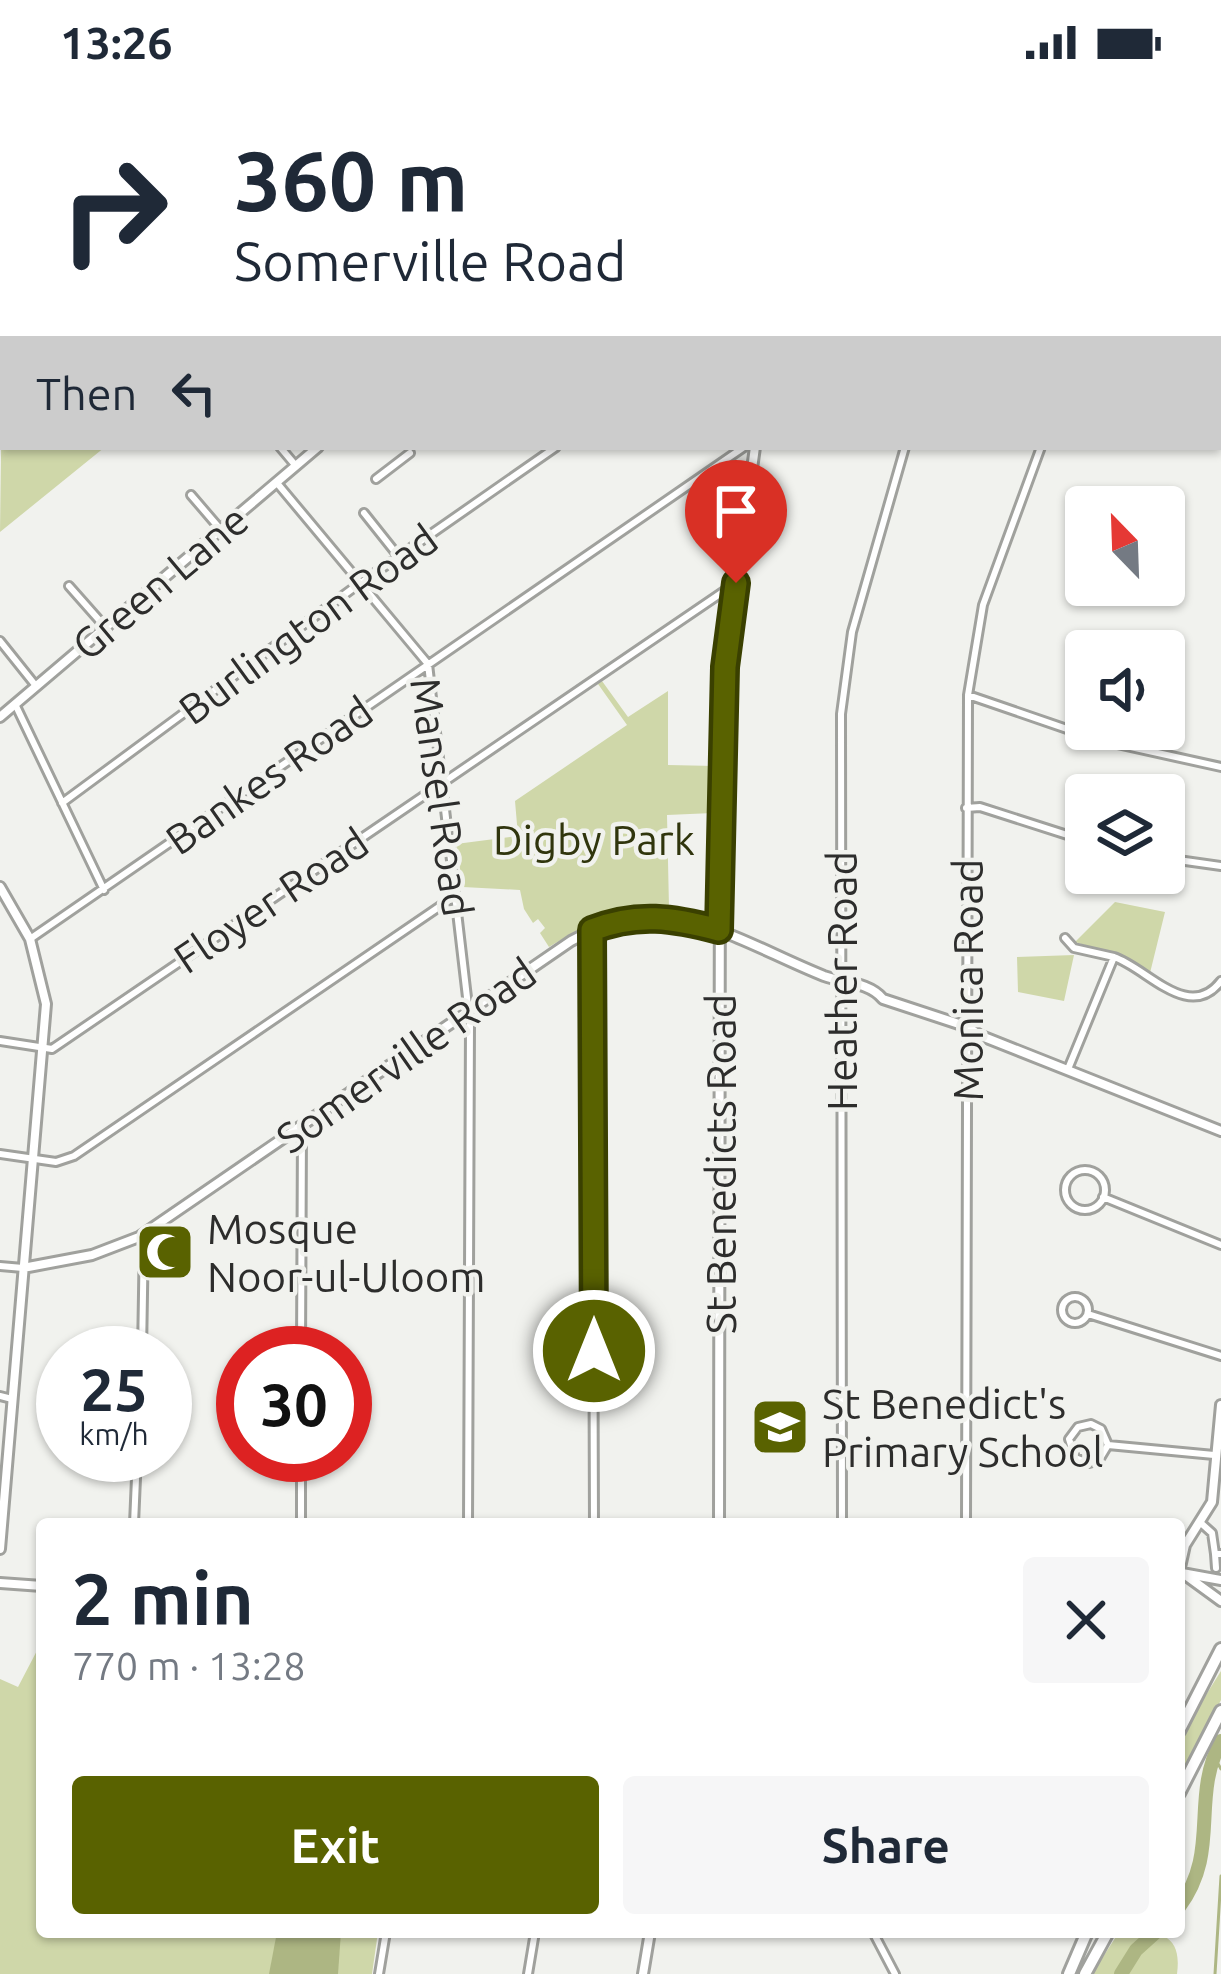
<!DOCTYPE html>
<html lang="en">
<head>
<meta charset="utf-8">
<style>
  :root { --surface:#fff; --page:#f6f6f7; --text:#1f2937; --muted:#747a83; --accent:#596200 }
  body { margin:0; font-family:Ubuntu,sans-serif; background:var(--page); color:var(--text); height:100vh; display:flex; flex-direction:column; font-size:45px; white-space:nowrap }
  * { box-sizing:border-box; margin:0 }
  p { font-size:39px; color:var(--muted) }
  .icon { flex:none; width:66px; height:66px; fill:none; stroke:currentColor; stroke-width:2; stroke-linecap:round; stroke-linejoin:round }
  .map { position:relative; flex:1; overflow:hidden }
  .side { position:absolute; left:36px; top:1434px; width:1149px; height:420px; display:flex; flex-direction:column; background:var(--surface); border-radius:12px; box-shadow:0 3px 9px #0004 }
  .side>* { flex:none }
  .banner { position:absolute; left:0px; top:0px; width:1221px; height:366px; box-shadow:0 3px 9px #0004; background:#fff; color:var(--text); overflow:hidden }
  .needle { width:78px; rotate:337deg }
  .buttons { position:absolute; left:1065px; top:402px; display:grid; gap:24px }
  .buttons a { display:grid; place-items:center; width:120px; height:120px; border-radius:12px; background:var(--surface); box-shadow:0 3px 9px #0004; font-size:60px }
  .speed { position:absolute; left:36px; top:1242px; display:flex; gap:24px; font-size:60px; font-weight:700; text-align:center }
  .speed>* { display:grid; place-content:center; width:156px; height:156px; border-radius:50%; background:var(--surface); box-shadow:0 3px 9px #0004; line-height:1 }
  .speed small { font-size:30px; font-weight:400 }
  .speed .limit { border:18px solid #d22; background:#fff; color:#111 }
  .pin { position:absolute; display:grid; place-items:center; width:102px; height:102px; color:#fff; margin:-123px -51px; border-radius:50% 50% 50% 0; rotate:-45deg; box-shadow:0 0 12px #0007 }
  .pin .icon { rotate:45deg }
  .me { position:absolute; width:132px; margin:-66px; rotate:0deg; stroke-linejoin:round; filter:drop-shadow(0 0 9px #0008) }
  .turn { display:flex; align-items:center; gap:42px; height:252px; padding:0 36px; font-size:54px }
  .turn .icon { width:156px; height:156px; stroke-width:2.5 }
  .turn b { display:block; font-size:84px; line-height:102px }
  .then { display:flex; align-items:center; height:114px; padding:0 36px; background:#0003; gap:24px; font-size:45px }
  .round { display:grid; place-items:center; flex:none; width:126px; height:126px; border-radius:12px; background:var(--page) }
  .head { display:flex; align-items:center; justify-content:space-between; height:204px; padding:0 36px }
  h1 { font-size:72px; font-weight:700; line-height:90px }
  .button { display:flex; gap:24px; margin-top:auto; padding:24px 36px }
  .button a { flex:1; height:138px; border-radius:12px; background:var(--accent); color:#fff; font-size:48px; font-weight:700; line-height:138px; text-align:center }
  .button a+a { background:var(--page); color:var(--text) }
  .status { display:flex; justify-content:space-between; align-items:center; height:84px; padding:0 60px; background:var(--surface); direction:ltr }
  .status svg { height:33px; fill:currentColor }
  .map>svg:first-child { display:block }
  .green { fill:#cfd7a9 }
  .water { fill:#adb683 }
  .lines { fill:none; stroke-linecap:round; stroke-linejoin:round }
  .stream { stroke:#adb683; stroke-width:3 }
  .river { stroke:#adb683; stroke-width:14 }
  .minor-casing { stroke:#a0a19d; stroke-width:12 }
  .tertiary-casing { stroke:#a0a19d; stroke-width:14 }
  .secondary-casing { stroke:#a0a19d; stroke-width:15 }
  .trunk-casing { stroke:#a0a19d; stroke-width:16 }
  .minor { stroke:#fff; stroke-width:6 }
  .tertiary { stroke:#fff; stroke-width:8 }
  .secondary { stroke:#fff; stroke-width:9 }
  .trunk { stroke:#fff; stroke-width:10 }
  .route-casing { stroke:#3a4000; stroke-width:30 }
  .route { stroke:#596200; stroke-width:21 }
  .labels { text-anchor:middle; dominant-baseline:central; stroke-width:9; stroke-linejoin:round; paint-order:stroke }
  .street-label { font-size:42px; fill:#2d2d2c; stroke:#f1f2ee }
  .park-label { font-size:42px; fill:#30350d; stroke:#f1f2ee }
  .poi-label { font-size:42px; fill:#2d2d2c; stroke:#f1f2ee; text-anchor:start }
</style>
</head>
<body>
<div class="status"><b>13:26</b><svg viewBox="0 0 49 12"><path d="M0 12V9h3v3zM5 12V6h3v6zM10 12V3h3v9zM15 12V0h3v12zM26 1h20v11H26zM47 4h2v5h-2z"/></svg></div>
<div class="map">
<svg width="1221" height="1890" viewBox="0 0 1221 1890">
  <rect width="100%" height="100%" fill="#f1f2ee"/>
  <path class="green" d="M3 224V363H105L0 448Z
    M602 597 628 633 668 607V681L715 682 713 729 667 731 669 824C623 818 587 840 549 863L540 849 545 844 538 835 533 839 524 825 520 806 463 803 456 760 518 752 515 717 627 641 598 600Z
    M1115 818 1165 828 1150 889 1127 874 1075 858Z
    M1074 871 1064 917 1018 908 1017 873Z
    M42 1557V1848H378L372 1890H0V1595L18 1603Z
    M1221 1587V1616L1179 1699V1654Z
    M1119 1848C1154 1848 1183 1845 1177 1890H1092Z"/>
  <path class="water" d="M277 1848H341L338 1890H269Z"/>
  <g class="lines">
    <path class="stream" d="M1213 1671 1221 1685
      M1215 1890 1221 1792"/>
    <path class="river" d="M1179 1823C1221 1767 1190 1715 1221 1657
      M1121 1890 1136 1866 1156 1848"/>
    <defs>
      <path id="minor" d="M75 0 77 3
        M223 0 226 3
        M359 0 362 3
        M558 0 561 3
        M696 0 698 3
        M0 90 3 94
        M280 363 296 382
        M376 395 410 369
        M277 399 428 580 470 939 468 1440
        M191 411 221 446
        M364 429 399 473
        M69 502 107 545
        M0 557 36 602
        M968 611 1099 656 1221 683
        M15 620 104 806
        M62 719 352 505 556 363
        M966 724 980 723 1086 757
        M1164 774 1221 782
        M592 846 594 1440
        M1065 854 1074 864 1114 873
        M30 855 744 363
        M0 957 52 965 736 499
        M1068 985 1114 873C1147 884 1189 939 1221 897
        M0 1070 56 1078 74 1072 455 812
        M1065 1106a20 20 0 1 1 40 0a20 20 0 1 1-40 0Z
        M1103 1113 1221 1161
        M0 1182 23 1184
        M1062 1226a13 13 0 1 1 26 0a13 13 0 1 1-26 0Z
        M1088 1230 1221 1272
        M142 1269 144 1150
        M301 1269 302 1043
        M0 1312 12 1315
        M1108 1361 1099 1376 1089 1379 1075 1374 1069 1355 1078 1343 1091 1340 1101 1345 1108 1361 1214 1371
        M134 1440 137 1371
        M301 1440V1371
        M842 1440 841 630 852 548 905 363
        M966 1440 968 611 983 521 1041 363
        M1202 1440 1212 1449 1215 1470H1221
        M1215 1470 1216 1484
        M873 1848 895 1890
        M379 1890 386 1848
        M528 1890 535 1848"/>
      <path id="tertiary" d="M858 3 864 0
        M1218 356H1221
        M0 633 318 363
        M0 803 30 855 46 920 0 1465
        M23 1184 92 1171 139 1153 571 857C670 803 734 856 824 892 844 899 869 898 883 915L968 943 979 951 1221 1047
        M719 1440 720 707 725 583 755 363
        M1179 1488 1185 1461 1212 1418 1221 1321
        M1182 1489 1221 1496
        M1184 1490 1221 1517
        M0 1499 42 1502
        M643 1890 650 1848"/>
      <path id="secondary" d="M179 3 184 0
        M0 109 3 107"/>
      <path id="trunk" d="M1179 1647 1221 1565
        M1179 1709 1221 1627
        M1069 1890 1087 1848
        M1085 1890 1108 1848"/>
    </defs>
    <use href="#minor" class="minor-casing"/>
    <use href="#tertiary" class="tertiary-casing"/>
    <use href="#secondary" class="secondary-casing"/>
    <use href="#trunk" class="trunk-casing"/>
    <use href="#minor" class="minor"/>
    <use href="#tertiary" class="tertiary"/>
    <use href="#secondary" class="secondary"/>
    <use href="#trunk" class="trunk"/>
  </g>
  <g class="lines">
    <defs>
      <path id="route" d="M594 1267 592 846C637 828 674 834 719 846L725 583 736 499"/>
    </defs>
    <use href="#route" class="route-casing"/>
    <use href="#route" class="route"/>
  </g>
  <defs>
    <symbol id="mosque-square" viewBox="-11 -11 22 22"><rect x="-9" y="-9" width="18" height="18" rx="4" fill="#596200" stroke="#f1f2ee"/><path d="M3.5-4.9A6 6 0 1 0 3.5 4.9A5 5 0 1 1 3.5-4.9Z" fill="#fff"/></symbol>
    <symbol id="school-square" viewBox="-11 -11 22 22"><rect x="-9" y="-9" width="18" height="18" rx="4" fill="#596200" stroke="#f1f2ee"/><path d="M0-5L7-2L0 1L-7-2ZM-4 1L0 2.5L4 1V4Q0 6-4 4Z" fill="#fff"/></symbol>
  </defs>
  <g fill-rule="evenodd">
    <use href="#mosque-square" x="132" y="1135" width="66" height="66"/>
    <use href="#school-square" x="747" y="1310" width="66" height="66"/>
  </g>
  <g class="labels">
    <g class="street-label">
      <text transform="translate(160 498) rotate(-40)">Green Lane</text>
      <text transform="translate(308 540) rotate(-36)">Burlington Road</text>
      <text transform="translate(269 691) rotate(-35)">Bankes Road</text>
      <text transform="translate(442 713) rotate(82)">Mansel Road</text>
      <text transform="translate(271 816) rotate(-34)">Floyer Road</text>
      <text transform="translate(967 896) rotate(-90)">Monica Road</text>
      <text transform="translate(841 897) rotate(-90)">Heather Road</text>
      <text transform="translate(406 971) rotate(-35)">Somerville Road</text>
      <text transform="translate(720 1080) rotate(-90)">St Benedicts Road</text>
    </g>
    <g class="park-label">
      <text x="594" y="755">Digby Park</text>
    </g>
    <g class="poi-label">
      <text x="207" y="1144">Mosque<tspan x="207" dy="48">Noor-ul-Uloom</tspan></text>
      <text x="822" y="1319">St Benedict's<tspan x="822" dy="48">Primary School</tspan></text>
    </g>
  </g>
</svg>
<div class="buttons">
<a><svg class="needle" viewBox="-14 -14 28 28"><path d="M0-13l5 13h-10z" fill="#e53935"/><path d="M0 13l5-13h-10z" fill="#747a83"/></svg></a>
<a><svg class="icon" aria-label="sound" viewBox="0 0 24 24"><path d="M4 9h4l5-4v14l-5-4H4zM17 9q2 3 0 6"/></svg></a>
<a><svg class="icon" aria-label="layers" viewBox="0 0 24 24"><path d="M12 4l9 5-9 5-9-5zM3 14l9 5 9-5"/></svg></a>
</div>
<div class="speed"><div>25<small>km/h</small></div><div class="limit">30</div></div>
<div class="pin" style="left:736px;top:499px;background:#d93025"><svg class="icon" aria-label="arrive" viewBox="0 0 24 24"><path d="M6 21V4h12l-3 4 3 4H6"/></svg></div>
<svg class="me" style="left:594px;top:1267px" viewBox="-20 -20 40 40"><circle r="17" fill="#596200" stroke="#fff" stroke-width="3"/><path d="M0-11L8 9 0 5-8 9z" fill="#fff"/></svg>
<div class="banner">
<div class="turn"><svg class="icon" aria-label="right" viewBox="0 0 24 24"><path d="M7 20v-9h11M14 6l5 5-5 5"/></svg><div><b>360 m</b>Somerville Road</div></div>
<div class="then">Then<svg class="icon" aria-label="left" viewBox="0 0 24 24"><path d="M17 20v-9H6M10 6l-5 5 5 5"/></svg></div>
</div>
<section class="side">
<div class="head"><div><h1>2 min</h1><p>770 m · 13:28</p></div><a class="round"><svg class="icon" aria-label="close" viewBox="0 0 24 24"><path d="M6 6l12 12M18 6L6 18"/></svg></a></div>
<div class="button"><a>Exit</a><a>Share</a></div>
</section>
</div>
</body>
</html>
